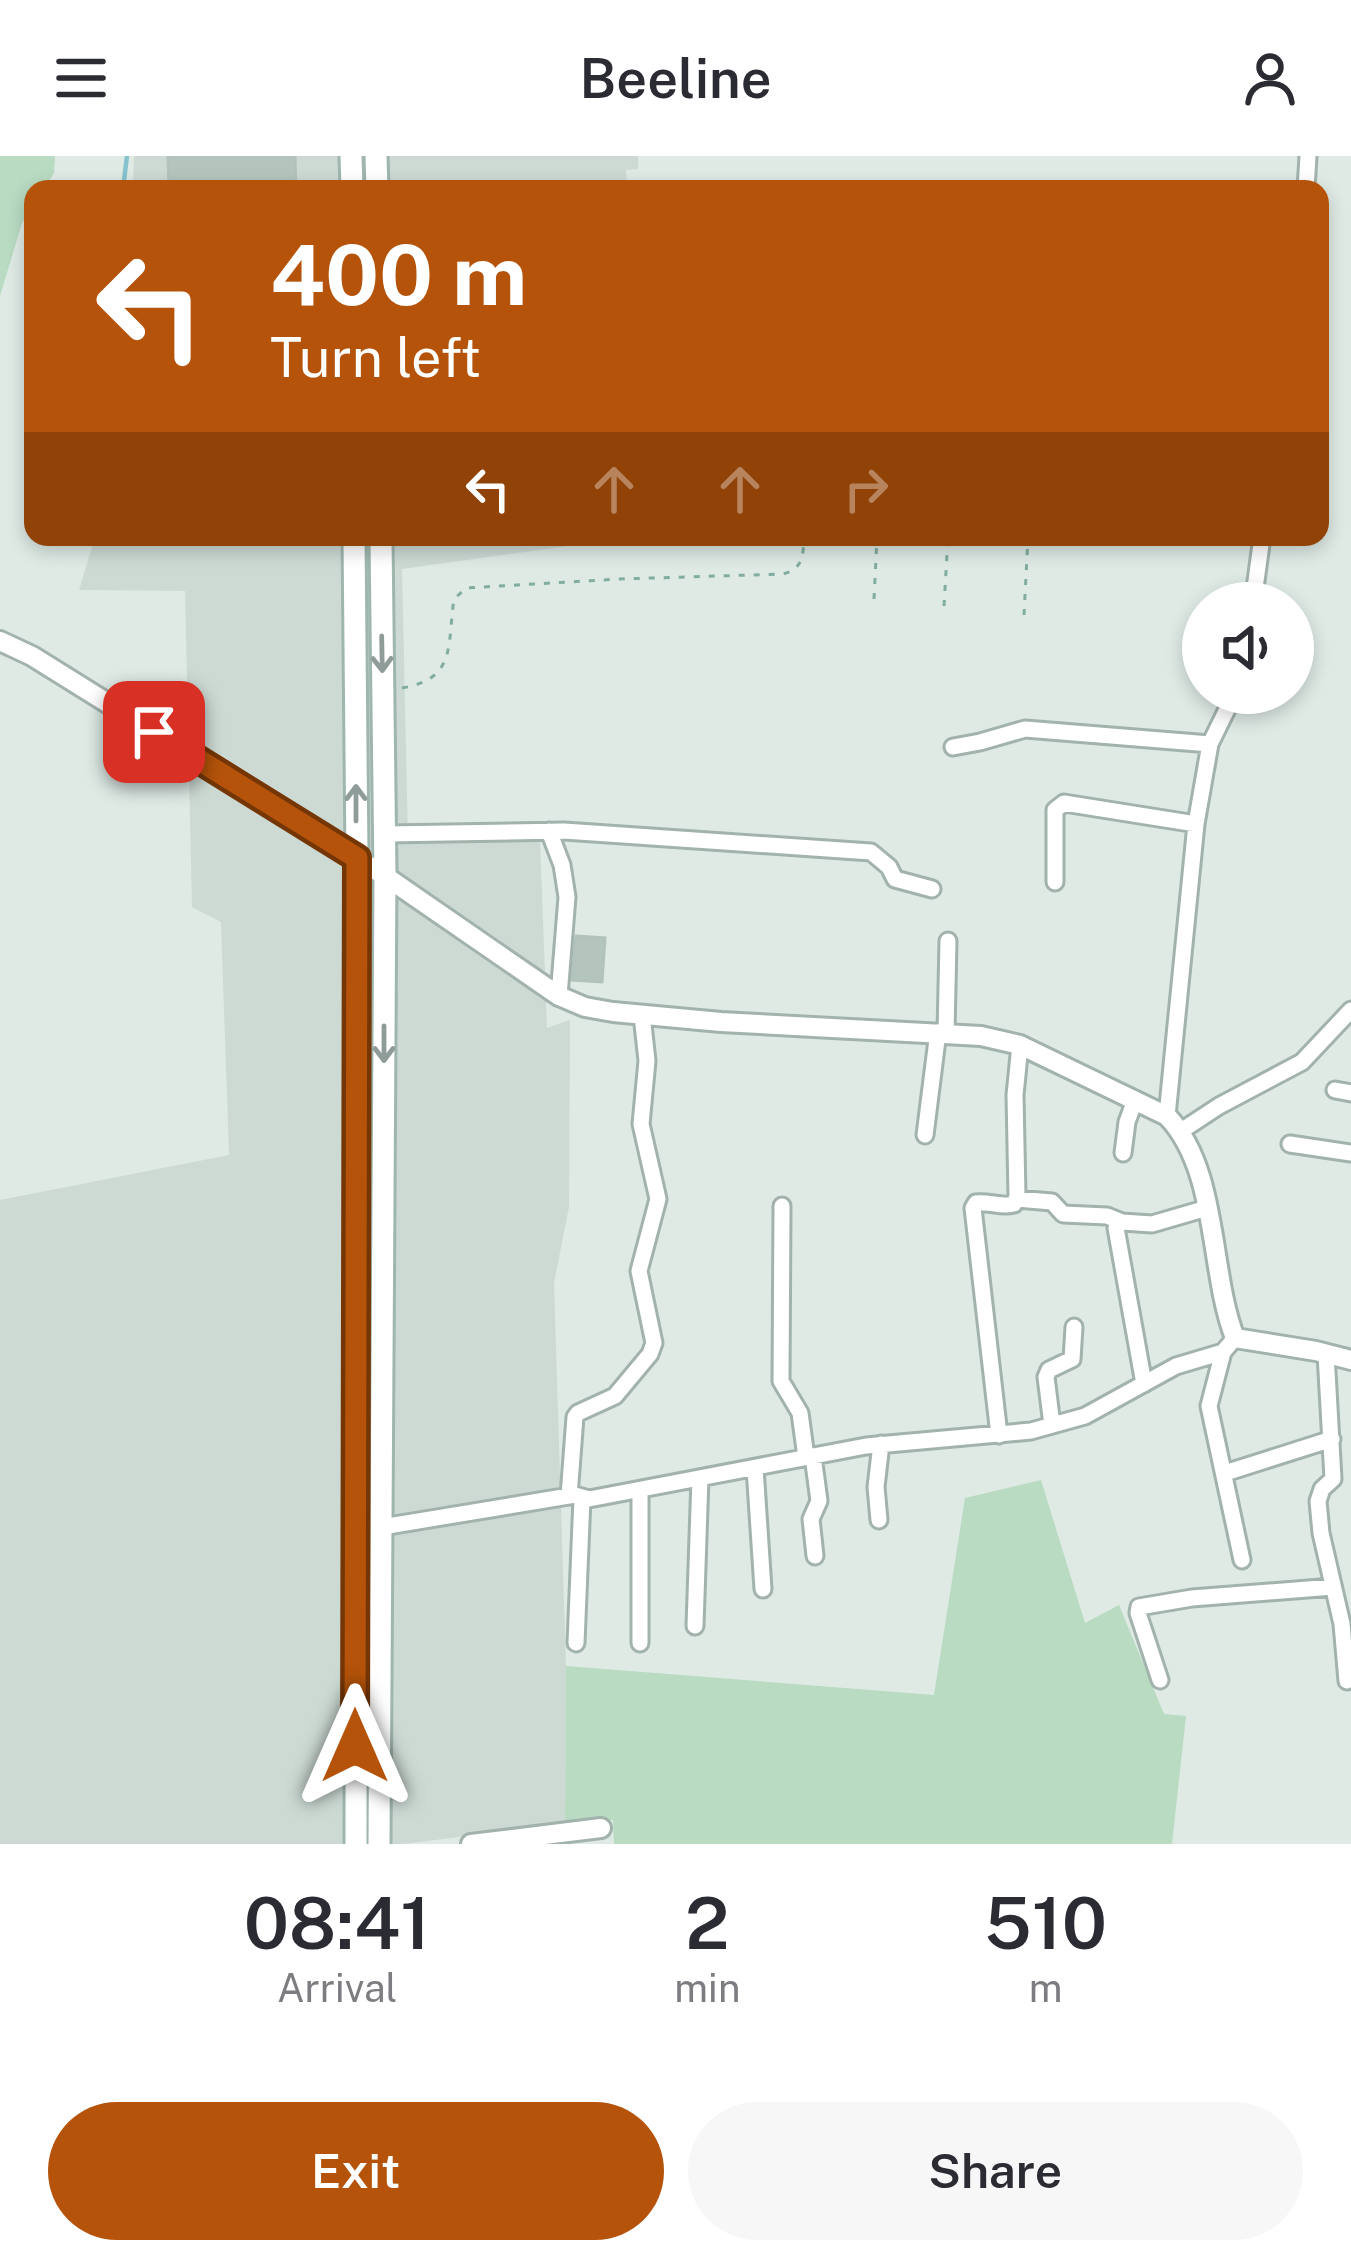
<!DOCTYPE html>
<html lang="en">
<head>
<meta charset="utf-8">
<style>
  :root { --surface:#fff; --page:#f7f7f7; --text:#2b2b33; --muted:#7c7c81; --accent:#b45309 }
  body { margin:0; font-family:"Public Sans",sans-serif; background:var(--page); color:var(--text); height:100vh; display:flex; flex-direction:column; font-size:45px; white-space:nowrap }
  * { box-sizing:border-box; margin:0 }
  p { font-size:39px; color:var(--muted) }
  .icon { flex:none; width:66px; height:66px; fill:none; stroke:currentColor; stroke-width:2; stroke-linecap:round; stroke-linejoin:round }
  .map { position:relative; height:1688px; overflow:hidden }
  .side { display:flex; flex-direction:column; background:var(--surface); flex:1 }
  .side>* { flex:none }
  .guide { position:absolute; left:24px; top:24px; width:1305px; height:366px; border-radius:24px; box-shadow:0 6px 18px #0003; background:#b45309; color:#fff; overflow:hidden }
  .fabs { position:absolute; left:1182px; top:426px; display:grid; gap:24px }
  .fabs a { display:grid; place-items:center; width:132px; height:132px; border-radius:50%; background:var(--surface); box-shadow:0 6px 18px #0003; font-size:60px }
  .pin { position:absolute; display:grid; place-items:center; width:102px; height:102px; color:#fff; margin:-51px; border-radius:24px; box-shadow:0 6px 18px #0006 }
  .me { position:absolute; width:132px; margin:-66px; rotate:0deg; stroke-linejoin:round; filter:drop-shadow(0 0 9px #0008) }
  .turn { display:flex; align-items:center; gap:42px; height:252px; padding:0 48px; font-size:54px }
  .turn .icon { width:156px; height:156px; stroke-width:2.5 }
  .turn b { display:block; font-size:84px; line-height:102px }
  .lanes { display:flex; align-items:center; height:114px; padding:0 48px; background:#0003; justify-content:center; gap:60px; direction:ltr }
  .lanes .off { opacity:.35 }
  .eta { display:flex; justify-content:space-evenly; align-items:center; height:204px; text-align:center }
  .eta b { font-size:72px; font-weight:600; line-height:84px }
  .primary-button { display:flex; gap:24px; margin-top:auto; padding:24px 48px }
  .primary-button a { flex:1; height:138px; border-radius:72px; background:var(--accent); color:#fff; font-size:48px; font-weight:600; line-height:138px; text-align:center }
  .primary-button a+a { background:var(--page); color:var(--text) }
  header { display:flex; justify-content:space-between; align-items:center; height:156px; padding:0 48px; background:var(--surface); font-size:54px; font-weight:600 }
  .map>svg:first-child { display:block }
  .built { fill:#cddad4 }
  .green { fill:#b8dbc2 }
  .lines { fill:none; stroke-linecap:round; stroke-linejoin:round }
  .stream { stroke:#87c2cf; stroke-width:4.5 }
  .building { fill:#b4c5be; stroke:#b2c3bc; stroke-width:3 }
  .minor-casing { stroke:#a2b2ac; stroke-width:21 }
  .tertiary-casing { stroke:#a2b2ac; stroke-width:24 }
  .secondary-casing { stroke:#9eb6ae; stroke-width:27 }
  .path { stroke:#80ada0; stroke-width:3; stroke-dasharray:6 9; stroke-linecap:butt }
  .minor { stroke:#fff; stroke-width:15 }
  .tertiary { stroke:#fff; stroke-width:18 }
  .secondary { stroke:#fff; stroke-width:21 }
  .oneway { stroke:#909c99 }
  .route-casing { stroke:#753606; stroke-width:30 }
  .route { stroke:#b45309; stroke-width:21 }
</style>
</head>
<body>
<header><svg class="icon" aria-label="menu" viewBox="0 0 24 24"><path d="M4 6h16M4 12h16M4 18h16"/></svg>Beeline<svg class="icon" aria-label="person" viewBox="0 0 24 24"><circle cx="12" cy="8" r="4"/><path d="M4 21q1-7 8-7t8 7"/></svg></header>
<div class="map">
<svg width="1351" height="1688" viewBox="0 0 1351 1688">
  <rect width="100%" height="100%" fill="#dfeae5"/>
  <path class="built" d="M134 0H638V13L626 14 627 33H133Z
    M95 381H633L402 413 408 684H540L547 872 570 864 569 1051 554 1127 566 1510 565 1668 403 1688H0V1044L229 999 221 766 192 751 185 435 79 434Z"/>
  <path class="green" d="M0 0H55L54 17 44 33H33V50L22 67 0 140Z
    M1041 1324 1085 1467 1119 1449 1164 1558 1186 1560 1172 1688H614L613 1664 565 1668 566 1510 934 1539 965 1342Z"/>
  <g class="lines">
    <path class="stream" d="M123 33 127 0"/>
  </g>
  <path class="building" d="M168 0H295L296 33H169Z
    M576 780 605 782 602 826 572 824Z"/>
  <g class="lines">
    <defs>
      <path id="minor" d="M1306 33 1308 0
        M1253 447 1262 381
        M953 591 980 586 1025 573 1210 588
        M549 675 562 709 567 741 559 840
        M385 678 564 675 871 696 889 711 895 723 932 733
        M1055 726V654L1064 647 1196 668
        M946 877 948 785
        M1335 934 1351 937
        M1167 960 1196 668 1210 588 1235 537
        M1181 975 1219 950 1302 906 1351 854
        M925 979 938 876
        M1290 988 1351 997
        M1123 997 1127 966 1135 944
        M1016 1043 1052 1046 1063 1058 1107 1060 1122 1066
        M782 1050 781 1225 800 1257 806 1301
        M1223 1196 1209 1250 1242 1404
        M1326 1198 1333 1323 1322 1333 1318 1345 1321 1377 1342 1468 1347 1525
        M1144 1228 1116 1072 1122 1066 1152 1068 1207 1052
        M1052 1269 1046 1221 1049 1214 1072 1203 1074 1171
        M999 1279 973 1052 976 1047C989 1045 1002 1052 1014 1048L1017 1041 1015 939 1020 889
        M813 1300 819 1345 811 1363 815 1400
        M755 1312 763 1433
        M1225 1317 1332 1283
        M640 1334V1487
        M569 1340 575 1261 578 1257 615 1240 650 1198 654 1187 639 1115 658 1043 641 968 647 905 642 859
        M879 1364 876 1331 881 1288
        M382 1371 575 1339 589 1343 866 1290 1031 1275 1085 1260 1176 1210 1223 1196 1235 1182
        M695 1470 700 1322
        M576 1487 582 1342
        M1160 1524 1138 1457 1139 1451 1192 1442 1333 1431"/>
      <path id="tertiary" d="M0 485 32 500 385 720 559 840 585 851 613 856 721 866 981 880 1020 889 1167 960C1219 1014 1209 1116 1235 1182L1316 1195 1351 1204
        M471 1688 601 1672"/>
      <path id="secondary" d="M351 0 352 33
        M376 0 377 33
        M354 381 357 702 356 1688
        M379 1688 385 720 381 381"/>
    </defs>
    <use href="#minor" class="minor-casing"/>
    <use href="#tertiary" class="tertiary-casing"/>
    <use href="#secondary" class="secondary-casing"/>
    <path class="path" d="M896 33 897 28
      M969 33V21
      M874 443 877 381
      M944 450 948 381
      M1024 459 1028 381
      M402 532C457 523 447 489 454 443L466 432 620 423 783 418C803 413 803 400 804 381"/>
    <use href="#minor" class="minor"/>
    <use href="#tertiary" class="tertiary"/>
    <use href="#secondary" class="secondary"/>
  </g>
  <defs><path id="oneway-shaft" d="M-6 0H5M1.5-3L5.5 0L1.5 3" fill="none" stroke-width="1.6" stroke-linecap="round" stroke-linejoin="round" transform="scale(3)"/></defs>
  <g class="oneway">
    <use href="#oneway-shaft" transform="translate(382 498) rotate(89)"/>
    <use href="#oneway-shaft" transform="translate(356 647) rotate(-90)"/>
    <use href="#oneway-shaft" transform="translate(384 888) rotate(90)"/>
  </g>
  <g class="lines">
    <defs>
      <path id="route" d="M154 576 357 702 355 1590"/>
    </defs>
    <use href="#route" class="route-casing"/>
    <use href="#route" class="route"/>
  </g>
</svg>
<div class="fabs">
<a><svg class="icon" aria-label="sound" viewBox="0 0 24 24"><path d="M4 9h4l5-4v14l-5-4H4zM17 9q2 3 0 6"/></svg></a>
</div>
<div class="pin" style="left:154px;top:576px;background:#d93025"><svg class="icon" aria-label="arrive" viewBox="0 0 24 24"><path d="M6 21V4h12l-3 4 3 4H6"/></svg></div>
<svg class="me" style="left:355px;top:1590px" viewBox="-20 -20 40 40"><path d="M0-17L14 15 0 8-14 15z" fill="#b45309" stroke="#fff" stroke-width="4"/></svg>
<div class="guide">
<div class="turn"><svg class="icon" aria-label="left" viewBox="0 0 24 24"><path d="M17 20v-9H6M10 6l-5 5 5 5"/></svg><div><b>400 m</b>Turn left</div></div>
<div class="lanes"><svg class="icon" aria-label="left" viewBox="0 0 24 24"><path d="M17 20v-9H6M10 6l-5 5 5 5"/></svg><svg class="icon off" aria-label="ahead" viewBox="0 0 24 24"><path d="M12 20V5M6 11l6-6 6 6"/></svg><svg class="icon off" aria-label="ahead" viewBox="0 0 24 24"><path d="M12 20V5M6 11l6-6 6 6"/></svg><svg class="icon off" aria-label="right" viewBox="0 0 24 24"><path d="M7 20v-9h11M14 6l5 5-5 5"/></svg></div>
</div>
</div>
<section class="side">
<div class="eta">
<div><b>08:41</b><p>Arrival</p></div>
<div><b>2</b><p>min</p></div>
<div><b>510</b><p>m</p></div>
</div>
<div class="primary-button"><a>Exit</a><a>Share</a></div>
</section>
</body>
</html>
